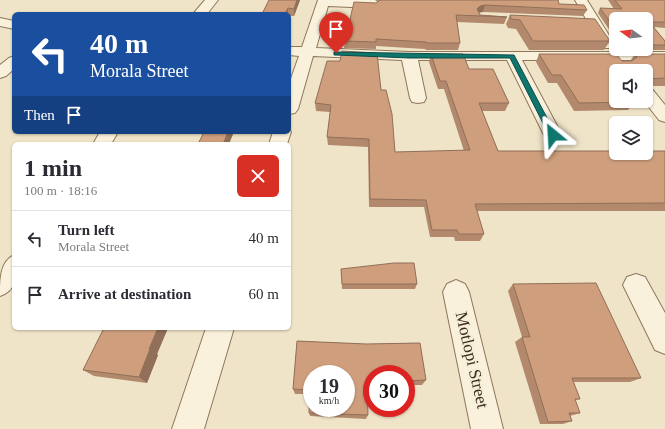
<!DOCTYPE html>
<html lang="en">
<head>
<meta charset="utf-8">
<style>
  :root { --surface:#fff; --page:#f7f7f7; --text:#2b2b33; --muted:#7c7c81; --line:#e1e1e2 }
  body { margin:0; font-family:Georgia,serif; background:var(--page); color:var(--text); height:100vh; display:flex; flex-direction:column; font-size:15px; white-space:nowrap }
  * { box-sizing:border-box; margin:0 }
  p { font-size:13px; color:var(--muted) }
  .icon { flex:none; width:22px; height:22px; fill:none; stroke:currentColor; stroke-width:2; stroke-linecap:round; stroke-linejoin:round }
  .map { position:relative; flex:1; overflow:hidden }
  .drawer { position:absolute; left:12px; top:142px; width:279px; height:188px; display:flex; flex-direction:column; background:var(--surface); border-radius:6px; box-shadow:0 1px 3px #0004 }
  .drawer>* { flex:none }
  .guide { position:absolute; left:12px; top:12px; width:279px; height:122px; border-radius:6px; box-shadow:0 1px 3px #0004; background:#1a4fa0; color:#fff; overflow:hidden }
  .needle { width:26px; rotate:284deg }
  .buttons { position:absolute; left:609px; top:12px; display:grid; gap:8px }
  .buttons a { display:grid; place-items:center; width:44px; height:44px; border-radius:6px; background:var(--surface); box-shadow:0 1px 3px #0004; font-size:20px }
  .speed { position:absolute; left:303px; top:365px; display:flex; gap:8px; font-size:20px; font-weight:700; text-align:center }
  .speed>* { display:grid; place-content:center; width:52px; height:52px; border-radius:50%; background:var(--surface); box-shadow:0 1px 3px #0004; line-height:1 }
  .speed small { font-size:10px; font-weight:400 }
  .speed .limit { border:6px solid #d22; background:#fff; color:#111 }
  .pin { position:absolute; display:grid; place-items:center; width:34px; height:34px; color:#fff; margin:-41px -17px; border-radius:50% 50% 50% 0; rotate:-45deg; box-shadow:0 0 4px #0007 }
  .pin .icon { rotate:45deg }
  .me { position:absolute; width:44px; margin:-22px; rotate:333deg; stroke-linejoin:round; filter:drop-shadow(0 0 3px #0008) }
  .turn { display:flex; align-items:center; gap:14px; height:84px; padding:0 12px; font-size:18px }
  .turn .icon { width:52px; height:52px; stroke-width:2.5 }
  .turn b { display:block; font-size:28px; line-height:34px }
  .then { display:flex; align-items:center; height:38px; padding:0 12px; background:#0003; gap:8px; font-size:15px }
  .round { display:grid; place-items:center; flex:none; width:42px; height:42px; border-radius:6px; background:var(--page) }
  .overview { display:flex; align-items:center; justify-content:space-between; height:68px; padding:0 12px }
  h1 { font-size:24px; font-weight:700; line-height:30px }
  ul { padding:0; list-style:none }
  li { display:flex; align-items:center; gap:12px; height:56px; padding:0 12px; border-top:1px solid var(--line) }
  li div { flex:1 }
  li b { display:block; font-size:15px }
  li em { font-style:normal }
  .map>svg:first-child { display:block }
  .lines { fill:none; stroke-linecap:round; stroke-linejoin:round }
  .minor-casing { stroke:#8d765c; stroke-width:2 }
  .minor { fill:#faf1dc; fill-rule:evenodd }
  .wall { fill:#b2896c; fill-rule:evenodd }
  .shaded-wall { fill:#916f58 }
  .building { fill:#cf9f7d; stroke:#916f58; fill-rule:evenodd }
  .route { fill:#0f766e; stroke:#0a4d48 }
  .labels { text-anchor:middle; dominant-baseline:central; stroke-width:4; stroke-linejoin:round; paint-order:stroke }
  .near-street-label { font-size:17px; fill:#3d2e20; stroke:#f7eed8 }
</style>
</head>
<body>
<div class="map">
<svg width="665" height="429" viewBox="0 0 665 429">
  <rect width="100%" height="100%" fill="#f0e4c8"/>
  <g class="lines">
    <defs>
      <path id="minor" d="M205 0H218L207 14H193Z
        M318 0H375L381 4 375 8 328 6 316 48 409 52H665V60H522L562 135 560 139 553 141 546 139 544 135 507 60H418L426 98 424 102 418 103 412 102 410 98 402 60 313 56 298 109 295 113 289 114V84L299 56 289 55V47H302Z
        M575 0H587L615 45 613 48H603Z
        M0 18 14 21V29L0 26Z
        M14 56V69L6 76 0 78V65L9 58Z
        M646 88 652 89 665 105V122L659 120 644 101H646Z
        M289 129 291 132 287 144H269L273 132H289Z
        M100 132H118L111 144H93Z
        M14 255C14 273 20 289 0 296 0 279 0 262 14 255Z
        M636 274 645 277 665 313V354L655 350 623 285 627 277Z
        M456 280 465 284 469 292 503 429H471L443 292 447 284Z
        M206 328H234L204 429H172Z"/>
    </defs>
    <use href="#minor" class="minor-casing"/>
    <use href="#minor" class="minor"/>
  </g>
  <path class="wall" d="M269 0H300L294 16H289V14H262Z
    M377 0H558L559 4 587 10 583 16 483 12H478L480 15 507 17 504 24 457 22 460 43 458 50H426L425 49 376 46V49L344 48 345 41 376 3 378 1Z
    M608 0H665V28L654 27 665 41V50H622L621 49H646V19H616V40L598 13 600 8 614 9Z
    M510 15 610 41 604 50H529L516 29 508 28 506 24Z
    M431 54 469 69 509 103 505 111H482L498 151H665V211H477L484 234 480 241H455L454 237H430L424 207H369L368 147 328 145 327 137 330 112 316 111 315 103 381 90 395 152 464 151 444 89H438L429 62Z
    M539 54 622 61H630L635 54H665V86H646V71H616V101L634 102 628 110 574 111 557 83H548L536 62Z
    M341 269 417 284 415 289H342Z
    M513 284 641 378 630 382H573L580 399 575 400 580 413 570 416 572 421 563 424H540L515 342 522 337 508 291Z
    M104 328H168L157 354 158 355 147 383 94 376 83 370Z
    M297 341 366 344 420 343 426 380 422 385H406V374H372V386H367L368 415 366 419 310 416 309 413 310 394H295L293 389ZM312 374H346V408H312Z"/>
  <path class="shaded-wall" d="M297 0H300L294 16V9Z
    M485 5 483 12 478 13 475 16 477 9 480 6Z
    M288 8V14H285Z
    M228 132H234L229 144H223Z
    M158 328H168L157 354 158 355 147 383 139 377 149 349Z"/>
  <path class="building" d="M269 0H297L294 9 288 8 285 14H262Z
    M380 0H558L559 4 584 5 587 10 485 5 480 6 477 9 480 15 507 17 456 15 460 43H427L426 42 376 39V42L345 41 354 2 376 3Z
    M615 0H665V22H649L665 41V45H646V19H616V30L600 8 622 9Z
    M510 15 595 19 610 41H533L520 20 511 19Z
    M342 51 377 53 381 90H386L392 114 395 152 470 150 446 81H440L431 54H463L469 69H493L509 103H479L498 151H616V153H646V151H665V203L475 204 484 234H459L457 230H432L426 200 370 199 369 139 327 137 331 105 315 103 327 61H340Z
    M539 54H616L622 61H632L637 57 635 54H665V78L646 79V71H616V101H633L634 102 579 103 561 75H552Z
    M204 132H228L223 144H198Z
    M394 263H414L417 284H342L341 269Z
    M596 283 641 378H572L580 399H575L580 413H569L572 421 548 422 522 337H530L513 284Z
    M104 328H158L149 349H150L139 377 83 370Z
    M297 341 366 344 420 343 426 380 406 381V374H372V381H367L368 415 309 413 310 390 293 389ZM312 374H346V408H312Z"/>
  <path class="route" d="M334 52 514 55 556 135 553 138 549 135 510 58H409L336 55H334Z"/>
  <g class="labels">
    <g class="near-street-label">
      <text transform="translate(472 360) rotate(77)">Motlopi Street</text>
    </g>
  </g>
</svg>
<div class="buttons">
<a><svg class="needle" viewBox="-14 -14 28 28"><path d="M0-13l5 13h-10z" fill="#e53935"/><path d="M0 13l5-13h-10z" fill="#7c7c81"/></svg></a>
<a><svg class="icon" aria-label="sound" viewBox="0 0 24 24"><path d="M4 9h4l5-4v14l-5-4H4zM17 9q2 3 0 6"/></svg></a>
<a><svg class="icon" aria-label="layers" viewBox="0 0 24 24"><path d="M12 4l9 5-9 5-9-5zM3 14l9 5 9-5"/></svg></a>
</div>
<div class="speed"><div>19<small>km/h</small></div><div class="limit">30</div></div>
<div class="pin" style="left:336px;top:53px;background:#d93025"><svg class="icon" aria-label="arrive" viewBox="0 0 24 24"><path d="M6 21V4h12l-3 4 3 4H6"/></svg></div>
<svg class="me" style="left:553px;top:135px" viewBox="-20 -20 40 40"><path d="M0-17L14 15 0 8-14 15z" fill="#0f766e" stroke="#fff" stroke-width="4"/></svg>
<div class="guide">
<div class="turn"><svg class="icon" aria-label="left" viewBox="0 0 24 24"><path d="M17 20v-9H6M10 6l-5 5 5 5"/></svg><div><b>40 m</b>Morala Street</div></div>
<div class="then">Then<svg class="icon" aria-label="arrive" viewBox="0 0 24 24"><path d="M6 21V4h12l-3 4 3 4H6"/></svg></div>
</div>
<section class="drawer">
<div class="overview"><div><h1>1 min</h1><p>100 m · 18:16</p></div><a class="round" style="background:#d93025;color:#fff"><svg class="icon" aria-label="close" viewBox="0 0 24 24"><path d="M6 6l12 12M18 6L6 18"/></svg></a></div>
<ul>
<li><svg class="icon" aria-label="left" viewBox="0 0 24 24"><path d="M17 20v-9H6M10 6l-5 5 5 5"/></svg><div><b>Turn left</b><p>Morala Street</p></div><em>40 m</em></li>
<li><svg class="icon" aria-label="arrive" viewBox="0 0 24 24"><path d="M6 21V4h12l-3 4 3 4H6"/></svg><div><b>Arrive at destination</b></div><em>60 m</em></li>
</ul>
</section>
</div>
</body>
</html>
